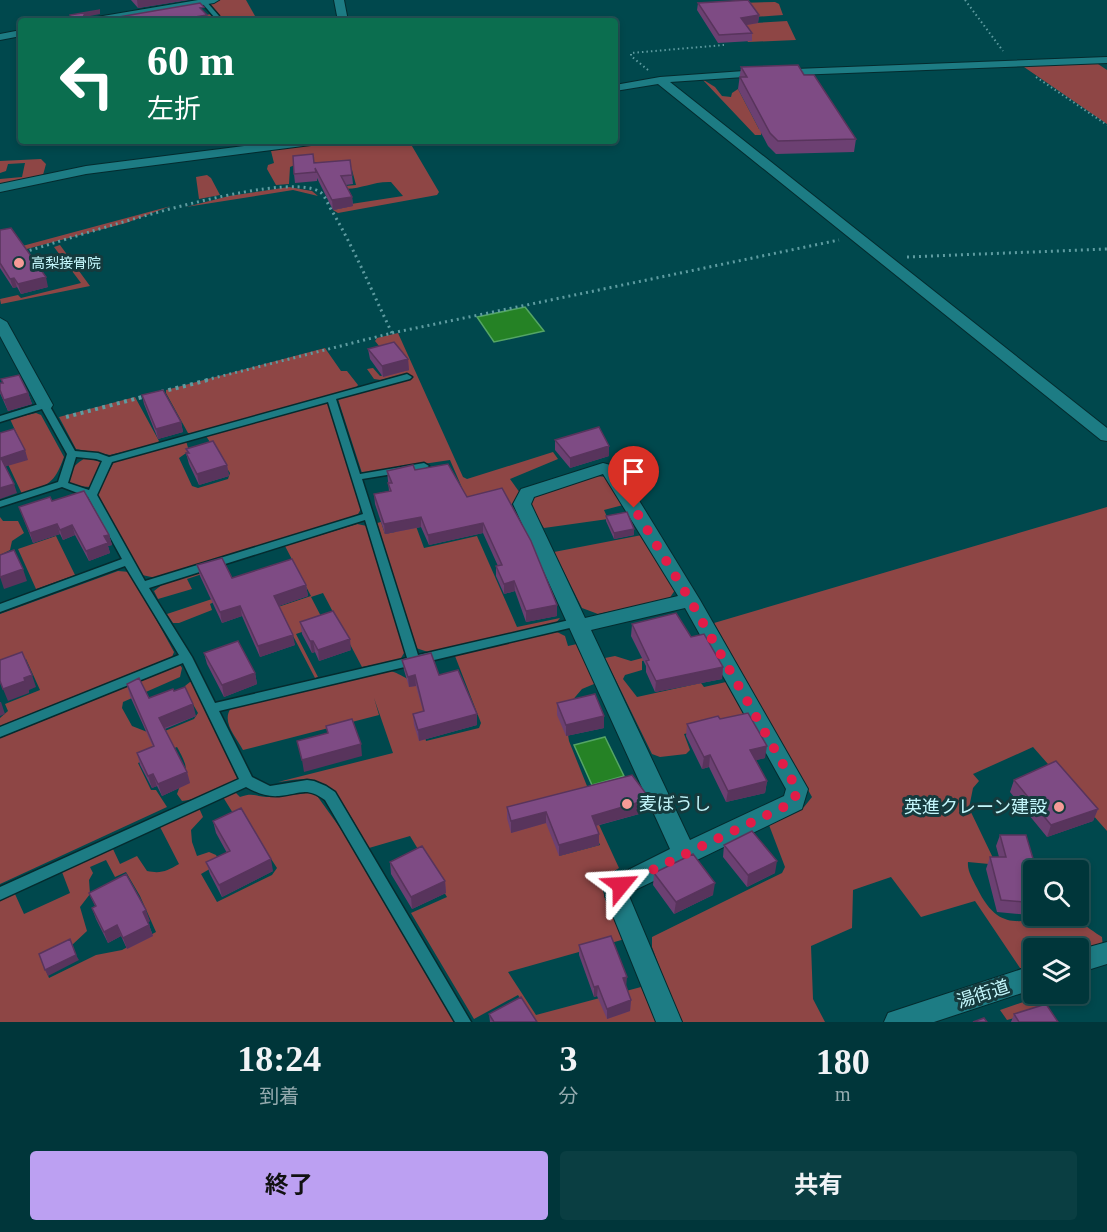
<!DOCTYPE html>
<html lang="ja">
<head>
<meta charset="utf-8">
<style>
  :root { --surface:#00363a; --page:#0a3e42; --text:#f1f3f6; --muted:#95abaf; --line:#225054; --accent:#bca0f2 }
  body { margin:0; font-family:"Times New Roman","Noto Sans JP",serif; background:var(--page); color:var(--text); height:100vh; display:flex; flex-direction:column; font-size:22px; white-space:nowrap }
  * { box-sizing:border-box; margin:0 }
  p { font-size:20px; color:var(--muted) }
  .icon { flex:none; width:33px; height:33px; fill:none; stroke:currentColor; stroke-width:2; stroke-linecap:round; stroke-linejoin:round }
  .map { position:relative; height:1022px; overflow:hidden }
  .side { display:flex; flex-direction:column; background:var(--surface); flex:1 }
  .side>* { flex:none }
  .guide { position:absolute; left:18px; top:18px; width:600px; height:126px; border-radius:6px; box-shadow:0 3px 9px #0003,0 0 0 2px var(--line); background:#0b6e4f; color:#fff; overflow:hidden }
  .fabs { position:absolute; left:1023px; top:860px; display:grid; gap:12px }
  .fabs a { display:grid; place-items:center; width:66px; height:66px; border-radius:6px; background:var(--surface); box-shadow:0 3px 9px #0003,0 0 0 2px var(--line); font-size:30px }
  .pin { position:absolute; display:grid; place-items:center; width:51px; height:51px; color:#fff; margin:-62px -26px; border-radius:50% 50% 50% 0; rotate:-45deg; box-shadow:0 0 6px #0007 }
  .pin .icon { rotate:45deg }
  .me { position:absolute; width:66px; margin:-33px; rotate:63deg; stroke-linejoin:round; filter:drop-shadow(0 0 4px #0008) }
  .turn { display:flex; align-items:center; gap:21px; height:126px; padding:0 30px; font-size:27px }
  .turn .icon { width:78px; height:78px; stroke-width:2.5 }
  .turn b { display:block; font-size:42px; line-height:51px }
  .eta { display:flex; justify-content:space-evenly; align-items:center; height:102px; text-align:center }
  .eta b { font-size:36px; font-weight:700; line-height:42px }
  .cta { display:flex; gap:12px; margin-top:auto; padding:12px 30px }
  .cta a { flex:1; height:69px; border-radius:6px; background:var(--accent); color:#111; font-size:24px; font-weight:700; line-height:69px; text-align:center }
  .cta a+a { background:var(--page); color:var(--text) }
  .map>svg:first-child { display:block }
  .green { fill:#8e4645; fill-rule:evenodd }
  .water { fill:#258225; stroke:#54a565; stroke-width:1.5 }
  .lines { fill:none; stroke-linecap:round; stroke-linejoin:round }
  .service-casing { stroke:#042b2e; stroke-width:3 }
  .minor-casing { stroke:#042b2e; stroke-width:2 }
  .path-far2 { stroke:#5e9ca1; stroke-width:2; stroke-dasharray:1.5 3; stroke-linecap:butt }
  .path-far1 { stroke:#5e9ca1; stroke-width:3; stroke-dasharray:2 4; stroke-linecap:butt }
  .path { stroke:#5e9ca1; stroke-width:4; stroke-dasharray:3 4.5; stroke-linecap:butt }
  .service { fill:#1d7c84; fill-rule:evenodd }
  .minor { fill:#1d7c84; fill-rule:evenodd }
  .wall { fill:#6c4072 }
  .shaded-wall { fill:#58345c }
  .building { fill:#7e4b84; stroke:#58345c; stroke-width:1.5 }
  .route { stroke:#e11d48; stroke-width:10; stroke-dasharray:0 18 }
  .poi-dot { fill:#f59b97; stroke:#153a3d; stroke-width:2 }
  .labels { text-anchor:middle; dominant-baseline:central; stroke-width:6; stroke-linejoin:round; paint-order:stroke }
  .far-poi-label { font-size:14px; fill:#c3f6fb; stroke:#153a3d; text-anchor:start }
  .near-poi-label { font-size:18px; fill:#c3f6fb; stroke:#153a3d; text-anchor:start }
  .near-street-label { font-size:18px; fill:#c3f6fb; stroke:#153a3d }
</style>
</head>
<body>
<div class="map">
<svg width="1107" height="1022" viewBox="0 0 1107 1022">
  <rect width="100%" height="100%" fill="#00484d"/>
  <path class="green" d="M221 0H246L255 16 202 21 210 20 206 15 211 14 215 19 220 18 208 3Z
    M775 2 779 4 783 15 753 17 705 4Z
    M734 16 755 23 787 21 796 40 748 42Z
    M1095 62 1107 70V124L1024 67 1030 64Z
    M702 79 715 87 722 96 731 97 732 93 738 89 759 129H762L761 135H755Z
    M278 141H409L439 192 437 195 338 213 333 210 352 206 351 204 403 196 391 182C369 181 357 193 334 187L356 185 352 170C332 164 309 157 290 167L289 184 276 185 267 169 268 165 274 163 271 151Z
    M41 159 46 164 43 175 0 186V179L22 177 25 163 8 164 6 171 0 173V161Z
    M207 175 211 178 220 195 199 199 196 177Z
    M289 187 312 191 318 196 293 190 186 207 229 196Z
    M171 206 126 223 0 256V252Z
    M60 245 90 286 1 304 0 299 18 295 21 298 81 283 54 247Z
    M398 333 463 477 467 479 553 452 558 459 510 479 520 493 516 503 473 513 450 460 362 473 338 399 411 378 408 373 381 380 374 379 367 369 373 368 380 376 409 370 399 354 384 352 375 341 377 338Z
    M325 348 341 371H347L358 385 356 388 193 433H188L166 393V390Z
    M135 397 159 441 157 444 110 455 76 449 59 417Z
    M325 401 329 402 362 507 357 516 156 578 142 575 97 494 114 462 119 458 186 441 189 451 179 458 192 486 198 488 228 479 230 473 206 436Z
    M36 413 41 415 64 457C54 484 49 485 22 494L6 460 26 454 10 419Z
    M85 458 102 462 91 487 74 486 68 483C66 472 77 463 85 458Z
    M596 476 607 477 623 505 604 510 608 519 544 528 530 506 535 497Z
    M1107 507V831L1033 747 973 774 979 781 973 788 969 808 993 858 989 864 968 862C967 871 973 880 977 888 1005 946 1033 907 1078 922 1086 925 1095 933 1102 937L1103 948 1079 955 1078 948H1034L1033 968H1020L975 901 921 917 891 877 853 890 852 928 811 946 813 999 825 1022H680L652 947V937L782 873 785 867 769 825 804 807 812 797 714 623Z
    M0 517 3 521H18L24 533 12 541 10 550 0 555Z
    M413 518 424 548 477 536 517 627 560 618 555 624 431 653 416 648 377 523 381 522 385 534 395 532Z
    M357 524 367 526 405 651 400 660 362 667 323 593 311 597 325 624 296 634 318 677 315 678 278 607 311 596 285 546Z
    M642 535 675 590 669 599 598 614 582 608 554 552Z
    M56 536 75 575 36 589 18 549Z
    M223 566V567L187 579 192 589 158 599 154 591 163 584Z
    M118 571 130 572 174 652 172 657 0 726V718L8 711 5 704 40 690 26 659 0 669V614Z
    M218 597V600L210 604 212 610 179 623H173L167 614Z
    M557 632 565 636 568 646 577 644 589 671 595 677 594 684 582 689 564 710 569 741 587 786 581 790 559 856 600 845 589 818 595 816 619 868 600 880 606 902 625 939 508 972 536 1015 641 987 656 1022H536L518 995 474 1019 411 913 447 897 410 836 369 848C354 825 340 785 310 780 300 778 288 781 278 782L393 753 374 698 379 715 243 750C236 737 221 722 231 708L388 670C405 675 409 683 427 686L423 729 426 741 479 728 481 723 455 656 461 652Z
    M684 647 686 650 642 661V670L625 675 623 679 637 697 701 683 704 687 726 682 747 720 684 734 690 750 686 754 660 757 652 754 605 658 615 656 631 661Z
    M180 665 182 668 180 677 123 702 122 708 132 726 155 735 194 719 198 713 186 692 185 686 190 682H195L243 776C229 791 202 798 182 801L177 794C186 769 191 772 177 747L138 763 151 790H156L167 807 0 884V738Z
    M235 792 240 797C254 792 256 797 269 797 285 797 299 792 315 793L358 853 458 1022H0V901L15 894 24 914 70 893 62 872 113 849 120 864 137 856 147 871C161 874 167 871 179 864L160 827 199 808 203 817 191 830 192 842 197 856 209 852 216 855 220 863 201 874 217 902 272 875 277 868 244 817 236 818 223 797ZM106 860 115 877 126 872 140 896 156 932 122 950 96 955 49 978 42 960 72 945 87 931 80 907 90 894 89 880 93 873 90 867Z
    M1041 996 1057 1022 1036 1012 1007 1020 1000 1010Z"/>
  <path class="water" d="M525 307 544 331 494 342 477 317Z
    M605 737 624 776 592 785 574 745Z"/>
  <g class="lines">
    <defs>
      <path id="service" d="M202 1H206L219 16V18H215L202 3Z
        M407 374 412 377 410 379 336 399 360 474 424 463 429 466 424 469 362 479 418 655 578 618 582 619 584 622 582 625 578 626 219 711 252 777 270 786 307 780 314 781 326 786 335 792 471 1022H455L325 800C306 786 300 794 279 796 267 797 257 793 246 787L0 900V887L239 779 183 663 0 737V727L179 655 125 566 0 612V604L122 559 88 497 62 487 0 507V501L58 482 67 454 42 409 0 422V416L42 403H48L75 451 98 453 109 457ZM328 402 363 514 145 581 97 495 112 462ZM76 457 96 459 102 461 89 490 68 483ZM365 520 407 658 215 703 192 657 149 588Z"/>
      <path id="minor" d="M198 0H219L214 3 108 21H86L91 18Z
        M334 0H344L348 21H338Z
        M21 30V36L0 40V34Z
        M1107 57V63L744 77 670 82 1107 428V441L1101 440 658 84 615 91V85L660 77 744 71Z
        M284 141H317L311 145 86 174 0 192V184L86 166Z
        M0 318 7 322 53 405 51 408 45 410 37 405 0 336Z
        M603 463 618 467 621 471 700 600 808 789 802 809 631 892 629 896 682 1022H656L605 896 612 878 670 849 513 504 521 489ZM603 474 678 596 585 618 531 504 534 497ZM685 608 786 789 784 796 690 840 591 630Z
        M1107 942V964L1078 973V950Z
        M1034 965V989L934 1022H884L888 1013 897 1010Z"/>
    </defs>
    <use href="#service" class="service-casing"/>
    <use href="#minor" class="minor-casing"/>
    <path class="path-far2" d="M965 0 1003 51
      M648 70 631 56V53L724 45
      M1036 77 1107 125"/>
    <path class="path-far1" d="M24 252C73 238 282 167 320 192 325 195 328 205 332 211 355 250 372 292 392 333
      M907 257 1107 249
      M206 380 392 333 839 240"/>
    <path class="path" d="M161 392 212 379
      M66 417 146 396"/>
    <use href="#service" class="service"/>
    <use href="#minor" class="minor"/>
  </g>
  <path class="wall" d="M131 0H188L138 8Z
    M698 3 759 15 758 23 746 25 752 33V41L718 43 697 10Z
    M741 67 804 75 856 139 854 152 776 154 768 146 738 89Z
    M314 163 352 175 353 184 346 185 352 197 353 206 333 210 317 178V181L295 183 294 174Z
    M0 230 48 287 21 294 17 287 13 288 0 268Z
    M368 349 408 359 409 370 383 377 370 359Z
    M0 383H3L28 393 32 404 8 411 0 393Z
    M142 395 181 422 183 432 158 439 144 404Z
    M555 440 609 456 570 468 555 450Z
    M186 449 227 465 229 476 199 485 189 464 186 453H187Z
    M415 470 467 497 557 605V616L526 622 515 591 504 594 496 576V566H498L483 533 429 545 421 527 385 534 375 504 374 494 389 491 387 471Z
    M52 501 109 535 112 545 108 546 110 553 89 561 75 535 63 540 60 534 33 543 19 507Z
    M606 516 634 535 614 539 606 521Z
    M197 565 232 578 306 585 308 596 279 606 295 645 260 657 242 616 222 623 200 576Z
    M300 622 351 650 319 661 315 652 312 653 302 634Z
    M632 624 691 637 723 667 722 679 655 692 646 672V666L631 636Z
    M204 653 255 673 257 684 224 697 207 664Z
    M402 660 439 675 477 714V725L419 741 414 725 413 714 423 711 416 686 409 687 404 670Z
    M127 684 149 698 174 691 196 716 165 729 187 772 190 783 162 796 157 786 152 788 140 765 137 753 153 747 130 696Z
    M557 703 604 716V728L566 736 557 715Z
    M687 724 765 758 756 760 767 781 765 793 726 802 709 767 702 769 686 736Z
    M1014 780 1098 809 1093 821 1047 837 1010 792Z
    M507 807 650 811 596 826 599 845 559 856 546 823 511 833 507 818Z
    M213 821 273 871 222 897 210 874 206 862 227 853 216 833Z
    M1000 835 1034 862V915H1052V917L997 912 986 869 990 857H999L996 846Z
    M724 845 775 873 747 887 723 857Z
    M390 862 445 881 446 893 412 909 391 874Z
    M654 873 713 895 674 914 653 885Z
    M89 893 150 921 148 922 153 936 127 949 121 936 108 943 96 919 92 908 95 906Z
    M579 945 626 988 631 1000 630 1011 607 1019 597 996 594 997 579 955Z
    M489 1014 537 1022H490Z
    M1014 1014 1058 1022H1011Z"/>
  <path class="shaded-wall" d="M137 0H188L138 8Z
    M100 10V14L90 16 85 19 83 18 84 15 89 12Z
    M207 15 208 19 197 21H177V20Z
    M759 15 758 23 741 26V18Z
    M352 197 353 206 333 210 332 200Z
    M46 277 48 287 21 294 18 284Z
    M14 278 17 287 13 288 10 279Z
    M408 359 409 370 383 377 382 366Z
    M28 393 32 404 8 411 4 400Z
    M181 422 183 432 158 439 156 429Z
    M609 446V456L570 468V458Z
    M25 450 28 460 4 467 1 458Z
    M227 465 229 476 199 485 197 474Z
    M14 484 17 493 0 499V488Z
    M421 517V527L385 534 384 524Z
    M483 523V533L429 545 428 535Z
    M57 524 60 534 33 543 30 533Z
    M72 525 75 535 63 540 60 530Z
    M634 529V535L614 539V533Z
    M109 535 112 545 108 546 110 553 89 561 86 551 104 536Z
    M23 569 27 581 4 589 0 577Z
    M514 581 515 591 504 594V584Z
    M306 585 308 596 276 607 274 596Z
    M557 605V616L526 622V611Z
    M240 606 242 616 222 623 220 612Z
    M293 635 295 645 260 657 258 646Z
    M350 639 351 650 319 661 318 650Z
    M310 641H313L315 652 312 653Z
    M723 667 722 679 655 692 656 681Z
    M255 673 257 684 224 697 222 685Z
    M32 675 36 687 29 690V693L8 701 3 689 24 678Z
    M415 675 416 686 409 687 408 677Z
    M0 702H1L5 714 0 716Z
    M193 704 196 716 162 729 159 718Z
    M477 714V725L419 741 418 730Z
    M604 716V728L566 736V725Z
    M361 744 362 756 304 772 302 760Z
    M767 746 765 758 749 762 750 750Z
    M710 755 709 767 702 769 704 757Z
    M187 772 190 783 162 796 158 784Z
    M153 774 157 786 152 788 148 776Z
    M767 781 765 793 726 802 728 791Z
    M650 799V811L591 827 592 816Z
    M1098 809 1093 821 1047 837 1051 825Z
    M546 812V823L511 833V821Z
    M599 834V845L559 856V845Z
    M271 859 273 871 222 897 219 885Z
    M777 861 775 873 747 887 748 875Z
    M445 881 446 893 412 909 411 897Z
    M715 883 713 895 674 914 676 902Z
    M146 910 150 921 147 923 143 912Z
    M117 925 121 936 108 943 104 932Z
    M149 925 153 936 127 949 123 938Z
    M76 955 79 960 48 976 45 970Z
    M627 977 626 988 623 978Z
    M598 986 597 996 594 997V987Z
    M631 1000 630 1011 607 1019V1009Z"/>
  <path class="building" d="M748 0 759 15 741 18 752 33 719 35 698 3Z
    M200 3 204 7 200 8 207 15 177 20 178 21H73L70 15 100 10 89 12 84 15 83 18 107 19Z
    M798 65 804 75H814L856 139 778 141 770 133 740 77H747L741 67Z
    M313 154 314 163 350 160 352 175 341 176 352 197 332 200 315 168 316 172 294 174 293 156Z
    M11 228 46 277 18 284 14 278 10 279 0 263V230Z
    M394 342 408 359 382 366 368 349Z
    M19 375 28 393 4 400 0 390V383H3L1 379Z
    M163 390 181 422 156 429 142 395Z
    M599 427 609 446 570 458 555 440Z
    M14 429 25 450 1 458 14 484 0 488V433Z
    M213 441 227 465 197 474 186 453H189L186 449Z
    M448 464 467 497 502 488 531 541 557 605 526 611 514 581 504 584 496 566 502 565 483 523 428 535 421 517 384 524 374 494 391 491 388 483H392L387 471 413 465 415 470Z
    M84 491 109 535 104 536 108 543 86 551 72 525 60 530 57 524 30 533 19 507 50 497 52 501Z
    M627 512 634 529 614 533 606 516Z
    M14 550 23 569 0 577V555Z
    M222 558 232 578 292 559 306 585 274 596 293 635 258 646 240 606 220 612 197 565Z
    M333 611 350 639 318 650 313 641H310L300 622Z
    M676 613 691 637 704 634 723 667 656 681 646 661 649 660 632 624Z
    M238 641 255 673 222 685 204 653Z
    M22 652 32 675 24 678 25 681 3 689 0 681V660Z
    M431 653 439 675 458 670 477 714 418 730 413 714 424 711 415 675 408 677 402 660Z
    M139 678 149 698 173 689 174 691 185 687 193 704 159 718 187 772 158 784 153 774 148 776 137 753 154 746 127 684Z
    M595 694 604 716 566 725 557 703Z
    M748 713 767 746 750 750 767 781 728 791 710 755 704 757 687 724 718 716 720 719Z
    M352 719 361 744 302 760 297 741 328 733 326 726Z
    M1056 761 1098 809 1051 825 1014 780Z
    M632 775 650 799 592 816 599 834 559 845 546 812 511 821 507 807Z
    M241 808 271 859 219 885 206 862 230 851 213 821Z
    M752 831 777 861 748 875 724 845Z
    M1000 835H1026L1034 862H1043L1046 870H1034V903L1001 900 990 857H1006Z
    M422 846 445 881 411 897 390 862Z
    M693 854 715 883 676 902 654 873Z
    M126 874 146 910 143 912 149 925 123 938 117 925 104 932 92 908 96 906 89 893Z
    M611 936 627 977 623 978 631 1000 607 1009 598 986 594 987 579 945Z
    M70 939 76 955 45 970 39 954Z
    M521 997 537 1022H494L489 1014Z
    M1046 1004 1058 1022H1019L1014 1014Z
    M984 1018 987 1022H973Z"/>
  <g class="lines">
    <path class="route" d="M621 885 794 802 797 789 690 600 634 508"/>
  </g>
  <g class="poi-dot">
    <circle cx="19" cy="263" r="6"/>
    <circle cx="627" cy="804" r="6"/>
    <circle cx="1059" cy="807" r="6"/>
  </g>
  <g class="labels">
    <g class="far-poi-label">
      <text x="31" y="263">高梨接骨院</text>
    </g>
    <g class="near-poi-label">
      <text x="639" y="804">麦ぼうし</text>
      <text x="1047" y="807" text-anchor="end">英進クレーン建設</text>
    </g>
    <g class="near-street-label">
      <text transform="translate(983 994) rotate(-18)">湯街道</text>
    </g>
  </g>
</svg>
<div class="fabs">
<a><svg class="icon" aria-label="search" viewBox="0 0 24 24"><circle cx="10" cy="10" r="6"/><path d="M15 15l6 6"/></svg></a>
<a><svg class="icon" aria-label="layers" viewBox="0 0 24 24"><path d="M12 4l9 5-9 5-9-5zM3 14l9 5 9-5"/></svg></a>
</div>
<div class="pin" style="left:634px;top:508px;background:#d93025"><svg class="icon" aria-label="arrive" viewBox="0 0 24 24"><path d="M6 21V4h12l-3 4 3 4H6"/></svg></div>
<svg class="me" style="left:621px;top:885px" viewBox="-20 -20 40 40"><path d="M0-17L14 15 0 8-14 15z" fill="#e11d48" stroke="#fff" stroke-width="4"/></svg>
<div class="guide">
<div class="turn"><svg class="icon" aria-label="left" viewBox="0 0 24 24"><path d="M17 20v-9H6M10 6l-5 5 5 5"/></svg><div><b>60 m</b>左折</div></div>
</div>
</div>
<section class="side">
<div class="eta">
<div><b>18:24</b><p>到着</p></div>
<div><b>3</b><p>分</p></div>
<div><b>180</b><p>m</p></div>
</div>
<div class="cta"><a>終了</a><a>共有</a></div>
</section>
</body>
</html>
